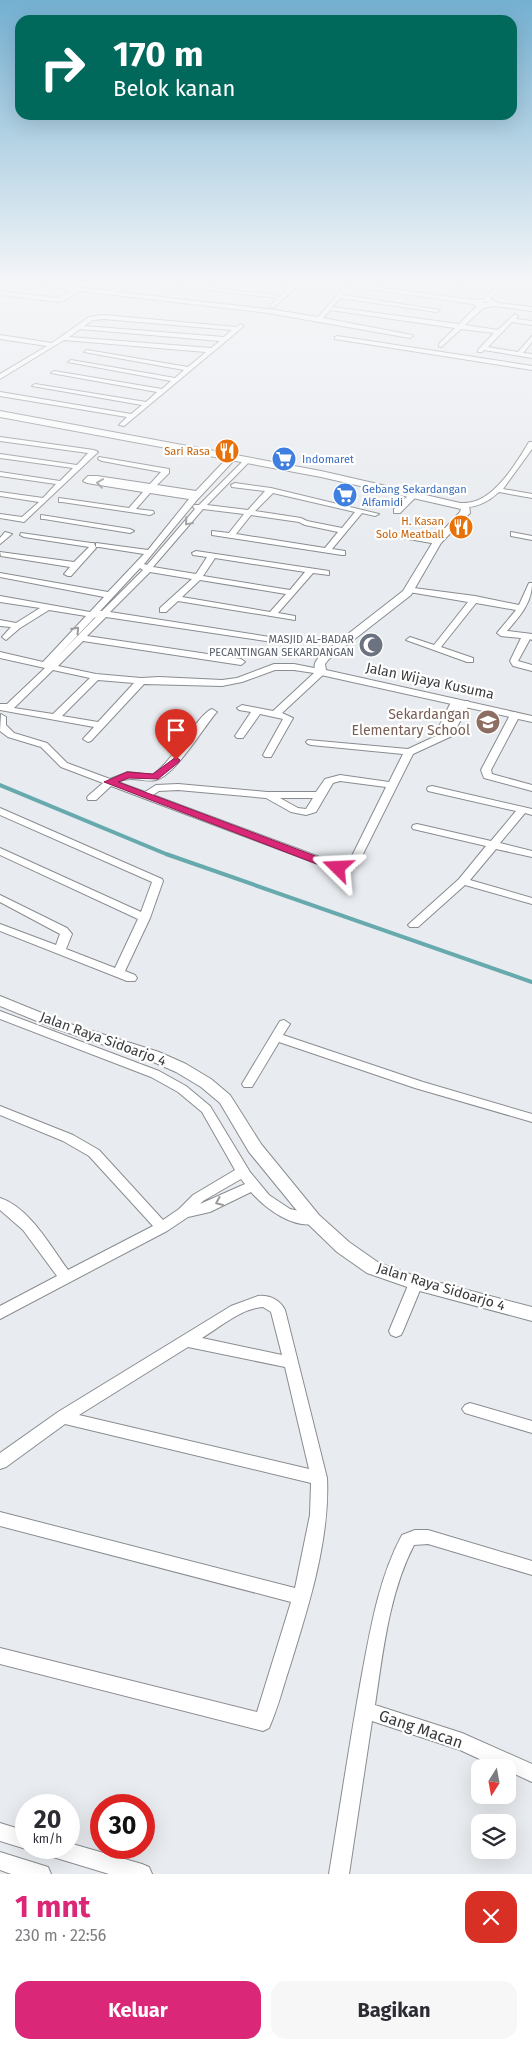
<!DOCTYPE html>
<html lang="id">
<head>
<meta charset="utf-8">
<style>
  :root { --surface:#fff; --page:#f7f7f7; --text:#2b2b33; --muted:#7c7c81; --accent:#db2777 }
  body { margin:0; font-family:"Fira Sans",sans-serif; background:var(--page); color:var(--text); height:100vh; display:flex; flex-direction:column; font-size:19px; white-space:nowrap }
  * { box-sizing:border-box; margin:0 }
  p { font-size:16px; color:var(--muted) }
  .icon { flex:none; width:28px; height:28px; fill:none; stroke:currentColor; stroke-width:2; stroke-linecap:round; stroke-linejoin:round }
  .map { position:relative; height:1874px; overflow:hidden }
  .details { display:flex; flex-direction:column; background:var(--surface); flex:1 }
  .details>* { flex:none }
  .banner { position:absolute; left:15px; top:15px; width:502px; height:105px; border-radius:15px; box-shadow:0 5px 20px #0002; background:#00695c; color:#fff; overflow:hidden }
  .needle { width:32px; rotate:191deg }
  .controls { position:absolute; left:471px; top:1759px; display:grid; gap:10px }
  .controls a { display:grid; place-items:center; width:45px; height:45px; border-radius:10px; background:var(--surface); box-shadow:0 5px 20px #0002; font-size:25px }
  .speed { position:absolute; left:15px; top:1794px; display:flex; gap:10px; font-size:25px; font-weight:700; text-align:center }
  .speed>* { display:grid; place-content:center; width:65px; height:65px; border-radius:50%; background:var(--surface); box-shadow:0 5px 20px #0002; line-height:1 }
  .speed small { font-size:12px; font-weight:400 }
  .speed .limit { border:8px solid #d22; background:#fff; color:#111 }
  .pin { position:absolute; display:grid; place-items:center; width:42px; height:42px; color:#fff; margin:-51px -21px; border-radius:50% 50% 50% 0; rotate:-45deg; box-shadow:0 0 5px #0007 }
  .pin .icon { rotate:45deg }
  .me { position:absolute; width:55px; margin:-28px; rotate:291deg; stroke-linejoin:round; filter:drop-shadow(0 0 4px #0008) }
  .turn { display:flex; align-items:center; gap:18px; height:105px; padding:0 15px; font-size:22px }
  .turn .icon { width:65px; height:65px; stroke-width:2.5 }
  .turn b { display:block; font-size:35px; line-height:42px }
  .round { display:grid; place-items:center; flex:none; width:52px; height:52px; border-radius:15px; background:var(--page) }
  .headline { display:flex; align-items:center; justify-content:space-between; height:85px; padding:0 15px }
  h1 { font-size:30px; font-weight:700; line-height:38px; color:var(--accent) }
  .cta { display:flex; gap:10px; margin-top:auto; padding:10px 15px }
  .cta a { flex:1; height:58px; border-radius:15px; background:var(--accent); color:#fff; font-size:20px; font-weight:700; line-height:58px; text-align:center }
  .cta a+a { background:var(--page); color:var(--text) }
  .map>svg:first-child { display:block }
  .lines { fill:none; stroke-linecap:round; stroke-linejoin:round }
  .stream { stroke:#66aaae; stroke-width:4 }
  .minor-casing { stroke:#898c90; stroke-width:2 }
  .tertiary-casing { stroke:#898c90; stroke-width:2 }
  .minor { fill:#fff; fill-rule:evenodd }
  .tertiary { fill:#fff; fill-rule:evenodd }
  .oneway { stroke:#9c9c9e }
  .route { fill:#db2777; stroke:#8e194d }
  .labels { text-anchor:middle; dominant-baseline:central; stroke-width:4.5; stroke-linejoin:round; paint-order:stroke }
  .far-food-label { font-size:11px; fill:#c56008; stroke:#fff; text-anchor:end }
  .far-shop-label { font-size:11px; fill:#366cbe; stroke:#fff; text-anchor:start }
  .far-worship-label { font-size:11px; fill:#5b616d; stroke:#fff; text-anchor:end }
  .street-label { font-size:14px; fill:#393a3c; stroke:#fff }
  .education-label { font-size:14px; fill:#785e54; stroke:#fff; text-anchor:end }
  .near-street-label { font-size:16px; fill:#393a3c; stroke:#fff }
</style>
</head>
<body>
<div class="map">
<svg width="532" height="1874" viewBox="0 0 532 1874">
  <rect width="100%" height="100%" fill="#e8ebef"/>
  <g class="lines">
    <path class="stream" d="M0 785 166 854 532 982"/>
    <defs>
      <path id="minor" d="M6 281H25L111 291 126 281H133L118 292 268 309 318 317 341 291 344 293 343 295 440 310 437 312 340 298 332 307 459 324 477 306 472 304 328 283 331 281 474 300 484 299 501 283 498 281 532 283V287L507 283 490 299 498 303 532 307V311L495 306 483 308 465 325 498 330 515 314 518 316 516 319 532 321V325L512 322 488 347 518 352 532 336V342L523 353 532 354V358L484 350 482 352H478V350L494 333 461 329 441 347 439 346V344L455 328 330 310 323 318 412 335 413 336 410 338 268 313 79 291 65 300 59 302 0 295V291L59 298 72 290ZM486 302 491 303H480Z
        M240 281 288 284 290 287 297 281H303L273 308 270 306 278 298 168 285 171 283 276 295 278 298 290 287Z
        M406 281H422L462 288 459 290Z
        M104 315 236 327 241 324 244 326 124 426 119 425 127 417 0 396V392L131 414 142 405 32 386 35 384 146 402 157 392 51 373 54 371 162 389 171 381 68 362 71 360 175 378 184 370 84 352 87 350 188 367 206 352 64 340 0 379V374L47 346 0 339V335L52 343 89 317ZM104 319 232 330 224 337 84 326 93 320ZM80 329 220 341 211 348 69 337Z
        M337 336 532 366V370L335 339V337Z
        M0 437 94 450 98 452 24 522 0 518V514L22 517 39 502 0 496V492L43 498 56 484 0 476V472L60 481 73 468 0 458V454L77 465 88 453 0 441Z
        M529 442H532V449L503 489 532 494V498L499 492C488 502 475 509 460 507V503C464 503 468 503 472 502 496 497 517 462 529 442Z
        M230 455 237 457 197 500 144 564 147 565 195 509 193 507 194 505H199L246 458 250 460 249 462 207 505 248 510 265 491 232 487 231 485 235 483 271 488 379 514 375 516 362 513 332 549 345 551V555H342L212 535V531L229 533 244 514 203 509 153 567 196 574 207 557 193 555 192 553 196 551 329 571V575L313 573 278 613 295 616V620L178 601 166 612H160V608L192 579 150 572 110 612 276 638 279 639V643L106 617 87 636 241 659 245 662 241 665 83 641 58 666 96 674 141 678 159 677 222 680 237 678 274 664H294L324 670V674L282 713 293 718 271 757H265L263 755 283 719 260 714 243 738H237L235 736 251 712 239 710 237 708 242 705 273 711 314 673 294 670H275L242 682 222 686 144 684 91 741 88 742 83 739 94 727 0 710V704H7L45 668 0 658V652L43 662 86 616 49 610 20 628 6 640 2 637 11 627 0 626V620L16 623 40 608 0 602V596L90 612 104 597 0 577V573L108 592 144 554 99 547H96V543L148 550 189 499 150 493 136 509 153 511 154 513 150 515 62 502H59V498L129 508 143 492 87 483 83 481 88 476H97L150 484 161 472 102 461 98 459 99 457 169 469V473L157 485 196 491ZM273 493 355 512 342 528 307 521 301 518 255 511ZM251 515 299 522 305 525 338 532 325 548 236 534ZM215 558 305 572 290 590 203 576ZM140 568 143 570 102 611H100ZM200 580 286 594 270 612 182 597ZM96 617 56 658 94 618ZM53 670 90 678 53 714 14 708ZM98 680 134 683 98 722 62 716Z
        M411 493 418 495 400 513H394V509Z
        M41 515 130 529 134 531 130 533 44 519H41Z
        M377 530 437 540 441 542 437 544 380 534 376 532Z
        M5 532 12 534 0 544V538Z
        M511 532 532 536V540L511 536Z
        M21 533 91 543H94L96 548 71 576H68L64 574 70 567 1 556 0 552 74 562 89 547 24 537 20 535Z
        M529 583H532C532 603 520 616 507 631L532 634V640L530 639 518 661 532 665V671L513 666 510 661 521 638 501 636 497 633 516 610 476 603 441 647 473 658V662H467L406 640 410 637 434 645 468 602 409 592 406 591V587L475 596 519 605Z
        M456 699 461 702 458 708 462 701H468L470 703 452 736 413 754 357 866 346 872 334 870 111 786 96 800H88L87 798 88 796 103 783 61 767 41 747 8 737 0 731 1 714 6 717V725L14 733 47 743 67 763 110 779 128 772 152 775C173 762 198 714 212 709L217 712 215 714C202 730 175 775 156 780 143 783 133 775 118 782L145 792 156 785 178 784 267 792H316L325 779 340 775 389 782 403 754 311 745 308 744 306 742 308 740 408 749 438 735 436 733 451 702ZM340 781 386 787 348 864 344 866 153 795 159 791 178 790 266 798 291 812 306 815 316 812 333 783ZM280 798H313L306 809 298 808Z
        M515 712 520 715 491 770 492 774 532 785V791L484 778 481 770 510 715Z
        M432 786 532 809V815L525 813 500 843 532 851V857L496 849 470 880 532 898V904L465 885 418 927H410L408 925 410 923 459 879 486 846 413 829 412 827 413 825 417 824 491 841 516 811 428 791 427 789 428 787Z
        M0 808 162 879 163 881 150 918 125 971 135 975 137 978 135 981H127L0 931V924L56 945 60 934 0 902V895L67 928 72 934 66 949 115 968 138 919 0 855V848L141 912 152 882 0 815Z
        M0 1011 159 1071 186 1086 210 1106 250 1172 269 1195 290 1209 318 1215 320 1219 318 1223C294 1230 266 1209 251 1192L210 1212 188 1217 167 1231 0 1319V1306L57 1276 23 1230 0 1210V1198C29 1207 51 1247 68 1270L153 1226 89 1156 63 1141 0 1115V1106L73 1135 99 1150 163 1220 179 1209 193 1195 235 1170 202 1112 178 1092 151 1077 0 1019ZM241 1179 245 1184 200 1204 203 1201Z
        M284 1020 290 1024 283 1035 423 1082 532 1114V1122L415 1088 279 1042 252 1087H244L242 1084 280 1021Z
        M416 1278 421 1279 423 1283 403 1331 401 1335 396 1337 391 1335 389 1331 409 1283 411 1279Z
        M258 1296C270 1295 280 1300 285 1310L327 1478C330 1540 308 1608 290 1666 283 1687 278 1708 269 1728L263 1731 0 1664V1648L257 1712 291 1602 0 1526V1512L295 1588 310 1515 311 1483 65 1424 6 1467 0 1469V1453L58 1412 231 1306ZM263 1307 271 1312 282 1355 202 1338C220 1327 242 1308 263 1307ZM188 1347 285 1367 309 1469 79 1415Z
        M470 1403 532 1421V1433L465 1413 462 1409 465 1405Z
        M415 1530H428L532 1561V1575L428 1544 414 1545C389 1593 383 1652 375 1705L462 1733 532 1764V1782L508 1771V1768H499L460 1750 372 1721 349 1874H329C340 1807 350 1740 362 1674 371 1626 379 1578 402 1535Z
        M0 1823 26 1831V1848H31L26 1849 0 1841Z
        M69 1843 142 1864 149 1867 152 1874H109L53 1857 46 1855 44 1848H69Z
        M0 1852 48 1867 51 1874H11L0 1870Z"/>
      <path id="tertiary" d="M0 411 321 471 469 505 470 513 441 543 411 595 329 659 325 664 326 670 532 716V722L321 675 317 674C312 666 315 661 321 655L403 591 434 540 460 512 461 509 321 477 0 417Z
        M0 996 64 1022 159 1052 186 1064 211 1079 230 1095 261 1144 319 1215 349 1242 379 1263 418 1277 532 1307V1321L416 1290 367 1273 337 1252 307 1223 249 1152 220 1103 201 1087 176 1072 149 1060 54 1028 0 1006Z"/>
    </defs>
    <use href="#minor" class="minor-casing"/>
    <use href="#tertiary" class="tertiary-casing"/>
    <use href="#minor" class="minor"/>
    <use href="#tertiary" class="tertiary"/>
  </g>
  <defs><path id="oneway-chevron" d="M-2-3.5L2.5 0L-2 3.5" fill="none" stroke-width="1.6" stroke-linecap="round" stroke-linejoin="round" transform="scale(1.25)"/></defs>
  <g class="oneway">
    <use href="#oneway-chevron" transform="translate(100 483) rotate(-171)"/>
    <use href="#oneway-chevron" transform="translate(188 522) rotate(131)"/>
    <use href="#oneway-chevron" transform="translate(76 630) rotate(-48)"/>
    <use href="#oneway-chevron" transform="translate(219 1202) rotate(156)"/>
  </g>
  <linearGradient id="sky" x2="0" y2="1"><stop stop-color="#74b0d1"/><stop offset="0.52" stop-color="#f5f6f8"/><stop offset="1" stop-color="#f5f6f8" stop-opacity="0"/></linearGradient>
  <rect width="532" height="543" fill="url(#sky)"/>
  <path class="route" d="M176 757 180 760 179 762 158 779 129 778 118 782 342 866 344 868 342 871H335L104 782 127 772 153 774Z"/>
  <defs>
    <symbol id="restaurant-disc" viewBox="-11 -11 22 22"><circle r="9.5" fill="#e8710a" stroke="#fff"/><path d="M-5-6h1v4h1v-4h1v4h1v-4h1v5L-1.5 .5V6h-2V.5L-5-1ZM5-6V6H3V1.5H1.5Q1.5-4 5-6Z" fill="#fff"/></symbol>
    <symbol id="supermarket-disc" viewBox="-11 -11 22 22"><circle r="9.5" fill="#3f7fe0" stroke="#fff"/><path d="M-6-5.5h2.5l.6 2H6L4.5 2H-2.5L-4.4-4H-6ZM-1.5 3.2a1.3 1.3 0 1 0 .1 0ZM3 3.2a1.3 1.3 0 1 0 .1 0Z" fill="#fff"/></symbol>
    <symbol id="mosque-disc" viewBox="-11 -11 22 22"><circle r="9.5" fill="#6b7280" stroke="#fff"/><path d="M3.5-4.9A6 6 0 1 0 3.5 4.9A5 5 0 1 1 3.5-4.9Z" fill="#fff"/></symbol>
    <symbol id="school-disc" viewBox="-11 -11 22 22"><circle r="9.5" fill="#8d6e63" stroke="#fff"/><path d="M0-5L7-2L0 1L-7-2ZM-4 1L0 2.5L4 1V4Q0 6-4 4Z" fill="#fff"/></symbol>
  </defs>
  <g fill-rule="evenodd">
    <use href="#restaurant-disc" x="213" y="437" width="28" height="28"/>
    <use href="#supermarket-disc" x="270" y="445" width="28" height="28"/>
    <use href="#supermarket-disc" x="331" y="481" width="28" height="28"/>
    <use href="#restaurant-disc" x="447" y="513" width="28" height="28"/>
    <use href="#mosque-disc" x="357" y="631" width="28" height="28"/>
    <use href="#school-disc" x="474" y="708" width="28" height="28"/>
  </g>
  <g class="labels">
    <g class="far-food-label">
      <text x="210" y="451">Sari Rasa</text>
      <text x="444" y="521">H. Kasan<tspan x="444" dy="13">Solo Meatball</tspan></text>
    </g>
    <g class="far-shop-label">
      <text x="302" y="459">Indomaret</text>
      <text x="362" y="489">Gebang Sekardangan<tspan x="362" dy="13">Alfamidi</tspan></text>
    </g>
    <g class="far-worship-label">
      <text x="354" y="639">MASJID AL-BADAR<tspan x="354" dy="13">PECANTINGAN SEKARDANGAN</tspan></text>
    </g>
    <g class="street-label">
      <text transform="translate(430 681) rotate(12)">Jalan Wijaya Kusuma</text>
      <text transform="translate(103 1039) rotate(20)">Jalan Raya Sidoarjo 4</text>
      <text transform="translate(441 1287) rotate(17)">Jalan Raya Sidoarjo 4</text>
    </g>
    <g class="education-label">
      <text x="470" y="714">Sekardangan<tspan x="470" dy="16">Elementary School</tspan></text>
    </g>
    <g class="near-street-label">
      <text transform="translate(421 1729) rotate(19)">Gang Macan</text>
    </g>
  </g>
</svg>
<div class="controls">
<a><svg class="needle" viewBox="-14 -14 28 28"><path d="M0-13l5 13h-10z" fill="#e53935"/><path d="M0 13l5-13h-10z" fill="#7c7c81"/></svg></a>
<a><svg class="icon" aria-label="layers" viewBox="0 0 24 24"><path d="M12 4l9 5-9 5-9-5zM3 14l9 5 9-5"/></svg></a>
</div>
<div class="speed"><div>20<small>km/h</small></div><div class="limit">30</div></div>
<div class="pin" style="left:176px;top:760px;background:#d93025"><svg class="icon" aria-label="arrive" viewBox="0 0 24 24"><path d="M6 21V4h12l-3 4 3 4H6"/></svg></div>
<svg class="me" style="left:338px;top:868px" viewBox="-20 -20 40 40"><path d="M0-17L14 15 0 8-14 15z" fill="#db2777" stroke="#fff" stroke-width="4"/></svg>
<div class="banner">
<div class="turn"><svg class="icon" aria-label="right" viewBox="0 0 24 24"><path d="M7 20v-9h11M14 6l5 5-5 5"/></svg><div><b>170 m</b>Belok kanan</div></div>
</div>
</div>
<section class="details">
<div class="headline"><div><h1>1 mnt</h1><p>230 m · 22:56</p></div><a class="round" style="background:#d93025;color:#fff"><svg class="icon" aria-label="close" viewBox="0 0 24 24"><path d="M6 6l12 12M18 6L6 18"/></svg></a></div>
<div class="cta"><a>Keluar</a><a>Bagikan</a></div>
</section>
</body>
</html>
